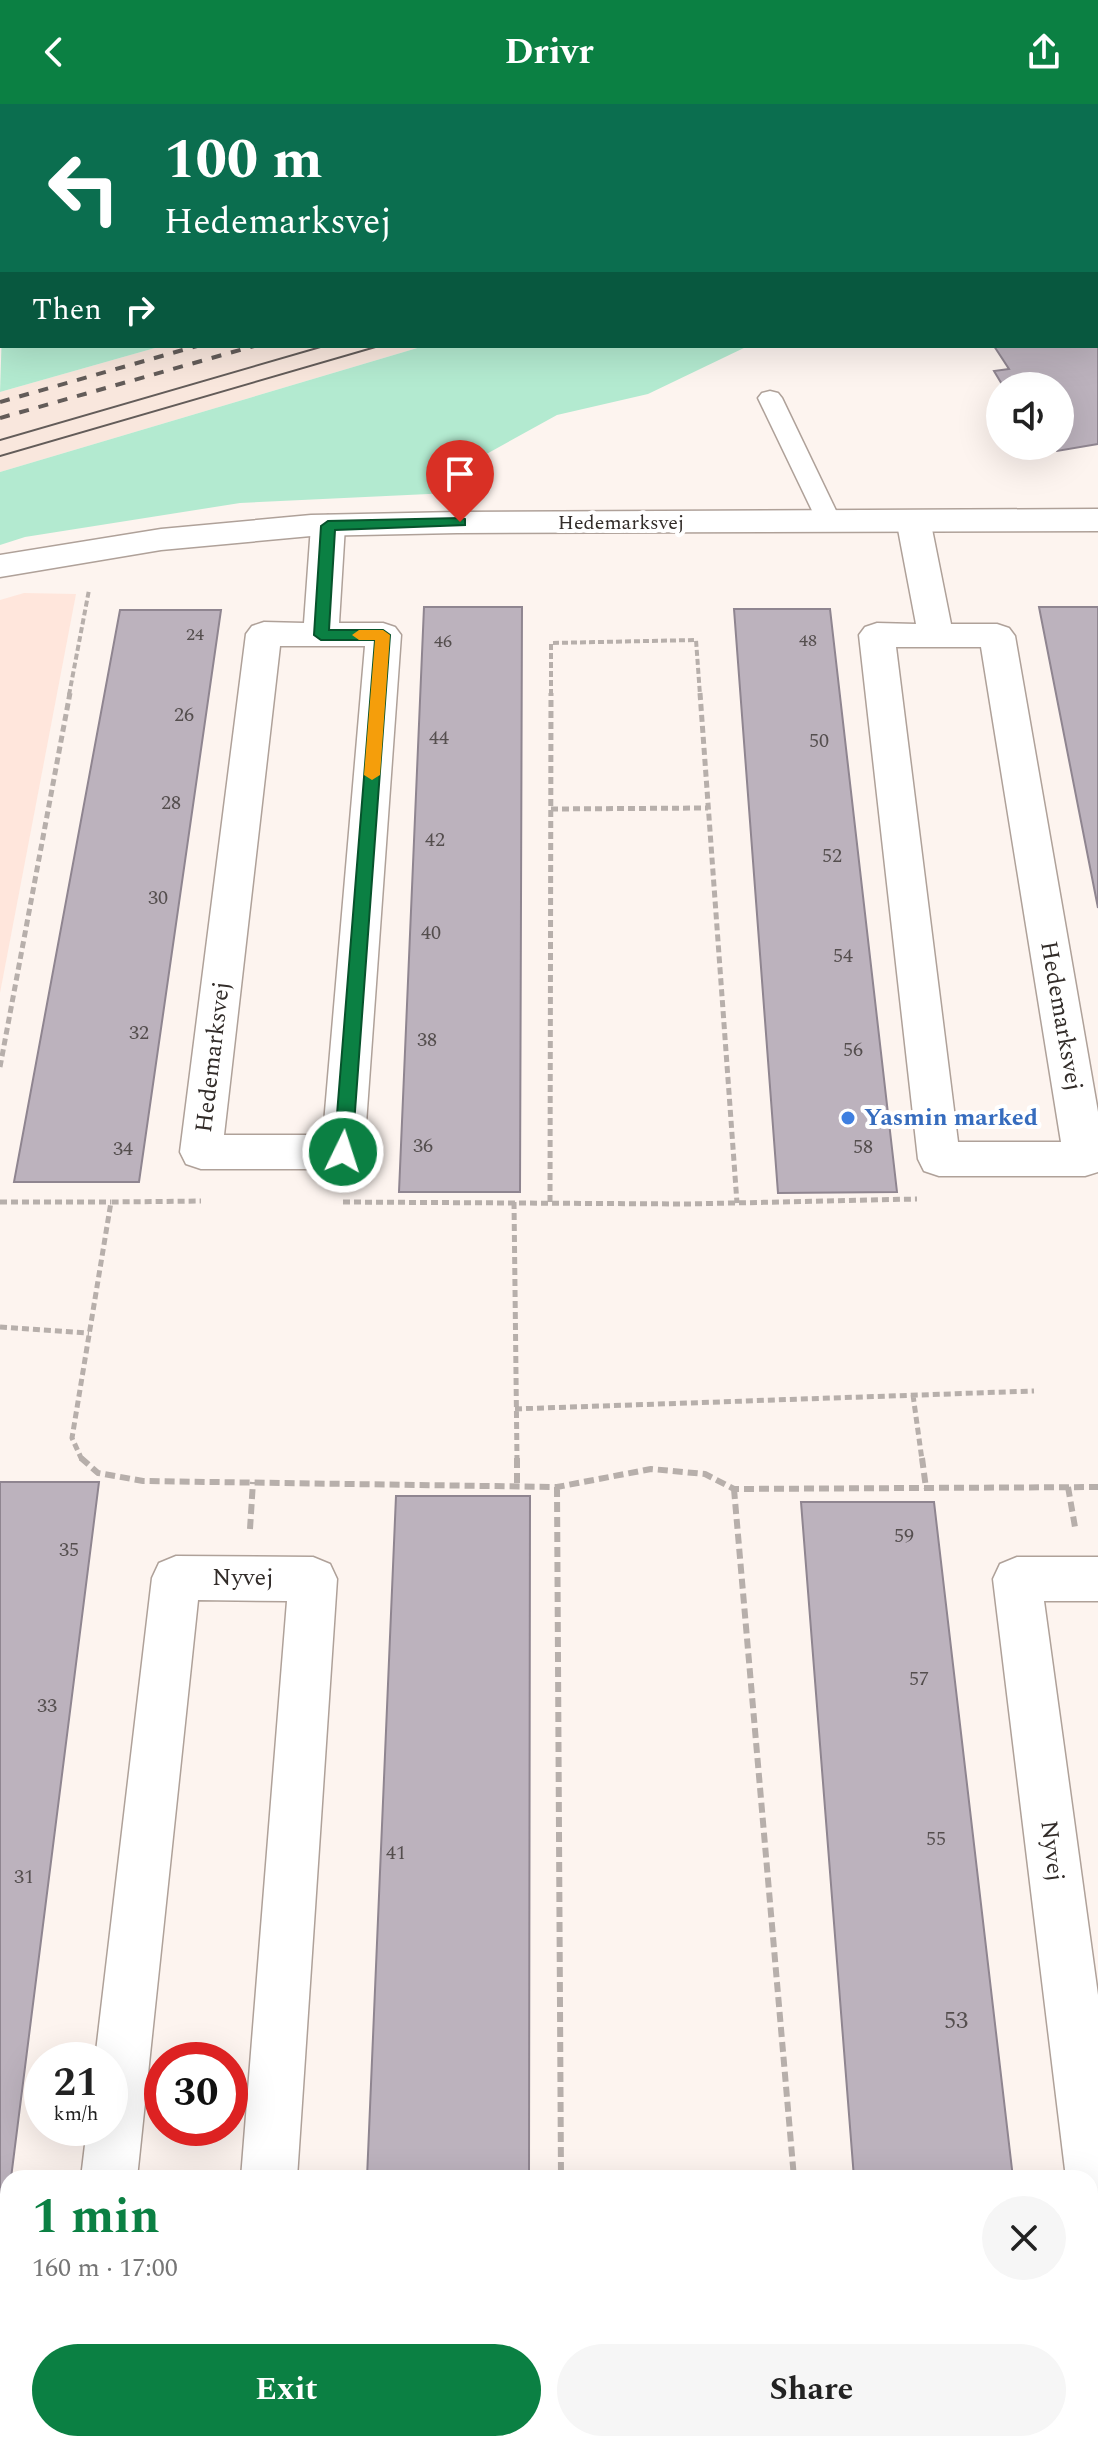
<!DOCTYPE html>
<html lang="en">
<head>
<meta charset="utf-8">
<style>
  :root { --surface:#fff; --page:#f6f6f6; --text:#222; --muted:#767676; --accent:#0b8043 }
  body { margin:0; font-family:Spectral,serif; background:var(--page); color:var(--text); height:100vh; display:flex; flex-direction:column; font-size:30px; white-space:nowrap }
  * { box-sizing:border-box; margin:0 }
  p { font-size:26px; color:var(--muted) }
  .icon { flex:none; width:44px; height:44px; fill:none; stroke:currentColor; stroke-width:2; stroke-linecap:round; stroke-linejoin:round }
  .map { position:relative; flex:1; overflow:hidden }
  .details { position:absolute; left:0px; top:2066px; width:1098px; height:282px; display:flex; flex-direction:column; background:var(--surface); border-radius:24px 24px 0 0; box-shadow:0 8px 32px #0002 }
  .details>* { flex:none }
  .hud { position:absolute; left:0px; top:0px; width:1098px; height:244px; box-shadow:0 8px 32px #0002; background:#0b6e4f; color:#fff; overflow:hidden }
  .fabs { position:absolute; left:986px; top:268px; display:grid; gap:16px }
  .fabs a { display:grid; place-items:center; width:88px; height:88px; border-radius:50%; background:var(--surface); box-shadow:0 8px 32px #0002; font-size:40px }
  .speed { position:absolute; left:24px; top:1938px; display:flex; gap:16px; font-size:40px; font-weight:700; text-align:center }
  .speed>* { display:grid; place-content:center; width:104px; height:104px; border-radius:50%; background:var(--surface); box-shadow:0 8px 32px #0002; line-height:1 }
  .speed small { font-size:20px; font-weight:400 }
  .speed .limit { border:12px solid #d22; background:#fff; color:#111 }
  .pin { position:absolute; display:grid; place-items:center; width:68px; height:68px; color:#fff; margin:-82px -34px; border-radius:50% 50% 50% 0; rotate:-45deg; box-shadow:0 0 8px #0007 }
  .pin .icon { rotate:45deg }
  .me { position:absolute; width:88px; margin:-44px; rotate:4deg; stroke-linejoin:round; filter:drop-shadow(0 0 6px #0008) }
  .turn { display:flex; align-items:center; gap:28px; height:168px; padding:0 32px; font-size:36px }
  .turn .icon { width:104px; height:104px; stroke-width:2.5 }
  .turn b { display:block; font-size:56px; line-height:68px }
  .then { display:flex; align-items:center; height:76px; padding:0 32px; background:#0003; gap:16px; font-size:30px }
  .round { display:grid; place-items:center; flex:none; width:84px; height:84px; border-radius:42px; background:var(--page) }
  .headline { display:flex; align-items:center; justify-content:space-between; height:136px; padding:0 32px }
  h1 { font-size:48px; font-weight:700; line-height:60px; color:var(--accent) }
  .action { display:flex; gap:16px; margin-top:auto; padding:16px 32px }
  .action a { flex:1; height:92px; border-radius:48px; background:var(--accent); color:#fff; font-size:32px; font-weight:700; line-height:92px; text-align:center }
  .action a+a { background:var(--page); color:var(--text) }
  header { display:flex; justify-content:space-between; align-items:center; height:104px; padding:0 32px; background:var(--accent); color:#fff; font-size:36px; font-weight:700 }
  .map>svg:first-child { display:block }
  .built { fill:#f9e7dd }
  .education { fill:#ffe6dc }
  .green { fill:#b3ead0 }
  .building { fill:#bcb2bd; stroke:#8f8590; stroke-width:2 }
  .lines { fill:none; stroke-linecap:round; stroke-linejoin:round }
  .lane-casing { stroke:#afa199; stroke-width:3 }
  .street-casing { stroke:#afa199; stroke-width:3 }
  .secondary-casing { stroke:#afa199; stroke-width:3 }
  .path-far2 { stroke:#b7afab; stroke-width:4; stroke-dasharray:6 3; stroke-linecap:butt }
  .path-far1 { stroke:#b7afab; stroke-width:5; stroke-dasharray:7 4; stroke-linecap:butt }
  .path { stroke:#b7afab; stroke-width:6; stroke-dasharray:10 5; stroke-linecap:butt }
  .lane { fill:#fff; fill-rule:evenodd }
  .street { fill:#fff; fill-rule:evenodd }
  .secondary { fill:#fff; fill-rule:evenodd }
  .tram { stroke:#635c59; stroke-width:2 }
  .rail { stroke:#635c59; stroke-width:4; stroke-dasharray:10 10; stroke-linecap:butt }
  .route { fill:#0b8043; stroke:#07532c; stroke-width:2 }
  .slow { fill:#f59e0b }
  .shop-dot { fill:#3f7fe0; stroke:#fff; stroke-width:3 }
  .labels { text-anchor:middle; dominant-baseline:central; stroke-width:8; stroke-linejoin:round; paint-order:stroke }
  .far-number-label { font-size:18px; fill:#544e4e }
  .far-street-label { font-size:20px; fill:#322c29; stroke:#fff }
  .number-label { font-size:20px; fill:#544e4e }
  .street-label { font-size:24px; fill:#322c29; stroke:#fff }
  .shop-label { font-size:24px; font-weight:bold; fill:#366cbe; stroke:#fff; text-anchor:start }
  .near-number-label { font-size:24px; fill:#544e4e }
</style>
</head>
<body>
<header><svg class="icon" aria-label="back" viewBox="0 0 24 24"><path d="M15 5l-7 7 7 7"/></svg>Drivr<svg class="icon" aria-label="share" viewBox="0 0 24 24"><path d="M12 15V3M7 8l5-5 5 5M5 13v7h14v-7"/></svg></header>
<div class="map">
<svg width="1098" height="2347" viewBox="0 0 1098 2347">
  <rect width="100%" height="100%" fill="#fdf4ef"/>
  <path class="built" d="M162 242H424L0 368V288Z"/>
  <path class="education" d="M24 489 76 490 0 889V496Z"/>
  <path class="green" d="M2 226V242H162L0 288Z
    M424 242H748L648 290 557 311 463 363 471 388 240 399 25 433 0 441V368Z"/>
  <path class="building" d="M1098 136V340L1057 347 1053 342H1060V282H1003L994 267 1009 265 994 242H1096Z
    M424 503H522L520 1088H399Z
    M1039 503H1098V804Z
    M734 505H830L897 1088 778 1089Z
    M120 506H221L139 1078H14Z
    M0 1378H99L11 2074H8L0 2160Z
    M396 1392H530L529 2074H367Z
    M801 1398H934L1013 2074H854Z
    M355 2340H528V2347H355Z
    M875 2340H1044L1045 2347H875Z"/>
  <g class="lines">
    <defs>
      <path id="lane" d="M770 287 778 289 782 294 842 419 839 424H821L818 419 758 294 762 289Z"/>
      <path id="street" d="M914 409 926 413 931 420 951 520H997L1009 524 1015 532 1098 1008V1068L1085 1072H939L924 1067 918 1055 859 531 865 523 877 519 916 520 897 420 902 413ZM896 543H981L1061 1038H958Z
        M328 411 340 415 345 422 339 519H383L395 523 401 531 364 1048 358 1060 343 1065H201L186 1060 180 1048 246 530 252 522 264 518 304 519 311 422 316 415ZM280 542H365L323 1031H224Z
        M176 1452 313 1453 330 1460 337 1475 297 2074H241L287 1497 198 1496 137 2074H81L87 2024H110V1956H95L152 1474 159 1459Z
        M1017 1453H1098V1497H1044L1098 1891V2127L1090 2124V2074H1066L993 1475 1000 1460Z
        M49 2340H109L108 2347H48Z
        M219 2340H279V2347H219Z"/>
      <path id="secondary" d="M1098 405V427L457 429 311 432 161 446 0 473V451L161 425 311 411 457 408Z"/>
    </defs>
    <use href="#lane" class="lane-casing"/>
    <use href="#street" class="street-casing"/>
    <use href="#secondary" class="secondary-casing"/>
    <path class="path-far2" d="M5 2 13 0
      M318 2 326 0
      M506 2 514 0
      M787 2 794 0
      M69 591 89 486
      M551 591V539L696 536 700 591"/>
    <path class="path-far1" d="M700 589 737 1099
      M551 705 708 704
      M0 963 70 589
      M0 1098H111
      M343 1098 687 1100 917 1095
      M514 1098 517 1356
      M550 1098 551 589
      M0 1223 89 1229
      M913 1291 922 1356
      M515 1305 1034 1287
      M82 1356 72 1334 111 1098 201 1097"/>
    <path class="path" d="M81 1354 98 1369 143 1377 557 1383 651 1365 705 1370 734 1385 1098 1383
      M517 1354V1383
      M922 1354 926 1384
      M557 1383 561 2074
      M1068 1383 1075 1423
      M734 1385 794 2074
      M250 1425 253 1378
      M562 2340V2347
      M817 2340V2347"/>
    <use href="#lane" class="lane"/>
    <use href="#street" class="street"/>
    <use href="#secondary" class="secondary"/>
    <path class="tram" d="M0 336 324 242
      M0 352 379 242"/>
    <path class="rail" d="M1043 2 1050 0
      M1093 2 1098 1
      M0 298 197 242
      M0 314 254 242"/>
  </g>
  <path class="route" d="M460 414 465 415V421L335 426 329 526H383L390 531 352 1048 343 1055 334 1048 375 536H321L314 531 321 422 328 417Z"/>
  <path class="slow" d="M383 526 390 531 380 671 372 676 364 671 375 536H359L352 531 359 526Z"/>
  <circle class="shop-dot" cx="848" cy="1014" r="8"/>
  <g class="labels">
    <g class="far-number-label">
      <text x="195" y="530">24</text>
      <text x="808" y="536">48</text>
      <text x="443" y="537">46</text>
    </g>
    <g class="far-street-label">
      <text x="621" y="419">Hedemarksvej</text>
    </g>
    <g class="number-label">
      <text x="184" y="611">26</text>
      <text x="439" y="634">44</text>
      <text x="819" y="637">50</text>
      <text x="171" y="699">28</text>
      <text x="435" y="736">42</text>
      <text x="832" y="752">52</text>
      <text x="158" y="794">30</text>
      <text x="431" y="829">40</text>
      <text x="843" y="852">54</text>
      <text x="139" y="929">32</text>
      <text x="427" y="936">38</text>
      <text x="853" y="946">56</text>
      <text x="423" y="1042">36</text>
      <text x="863" y="1043">58</text>
      <text x="123" y="1045">34</text>
      <text x="904" y="1432">59</text>
      <text x="69" y="1446">35</text>
      <text x="919" y="1575">57</text>
      <text x="47" y="1602">33</text>
      <text x="936" y="1735">55</text>
      <text x="396" y="1749">41</text>
      <text x="24" y="1773">31</text>
    </g>
    <g class="street-label">
      <text transform="translate(1061 912) rotate(80)">Hedemarksvej</text>
      <text transform="translate(213 953) rotate(-83)">Hedemarksvej</text>
      <text x="243" y="1474">Nyvej</text>
      <text transform="translate(1052 1747) rotate(83)">Nyvej</text>
    </g>
    <g class="shop-label">
      <text x="864" y="1014">Yasmin marked</text>
    </g>
    <g class="near-number-label">
      <text x="956" y="1917">53</text>
    </g>
  </g>
</svg>
<div class="fabs">
<a><svg class="icon" aria-label="sound" viewBox="0 0 24 24"><path d="M4 9h4l5-4v14l-5-4H4zM17 9q2 3 0 6"/></svg></a>
</div>
<div class="speed"><div>21<small>km/h</small></div><div class="limit">30</div></div>
<div class="pin" style="left:460px;top:418px;background:#d93025"><svg class="icon" aria-label="arrive" viewBox="0 0 24 24"><path d="M6 21V4h12l-3 4 3 4H6"/></svg></div>
<svg class="me" style="left:343px;top:1048px" viewBox="-20 -20 40 40"><circle r="17" fill="#0b8043" stroke="#fff" stroke-width="3"/><path d="M0-11L8 9 0 5-8 9z" fill="#fff"/></svg>
<div class="hud">
<div class="turn"><svg class="icon" aria-label="left" viewBox="0 0 24 24"><path d="M17 20v-9H6M10 6l-5 5 5 5"/></svg><div><b>100 m</b>Hedemarksvej</div></div>
<div class="then">Then<svg class="icon" aria-label="right" viewBox="0 0 24 24"><path d="M7 20v-9h11M14 6l5 5-5 5"/></svg></div>
</div>
<section class="details">
<div class="headline"><div><h1>1 min</h1><p>160 m · 17:00</p></div><a class="round"><svg class="icon" aria-label="close" viewBox="0 0 24 24"><path d="M6 6l12 12M18 6L6 18"/></svg></a></div>
<div class="action"><a>Exit</a><a>Share</a></div>
</section>
</div>
</body>
</html>
